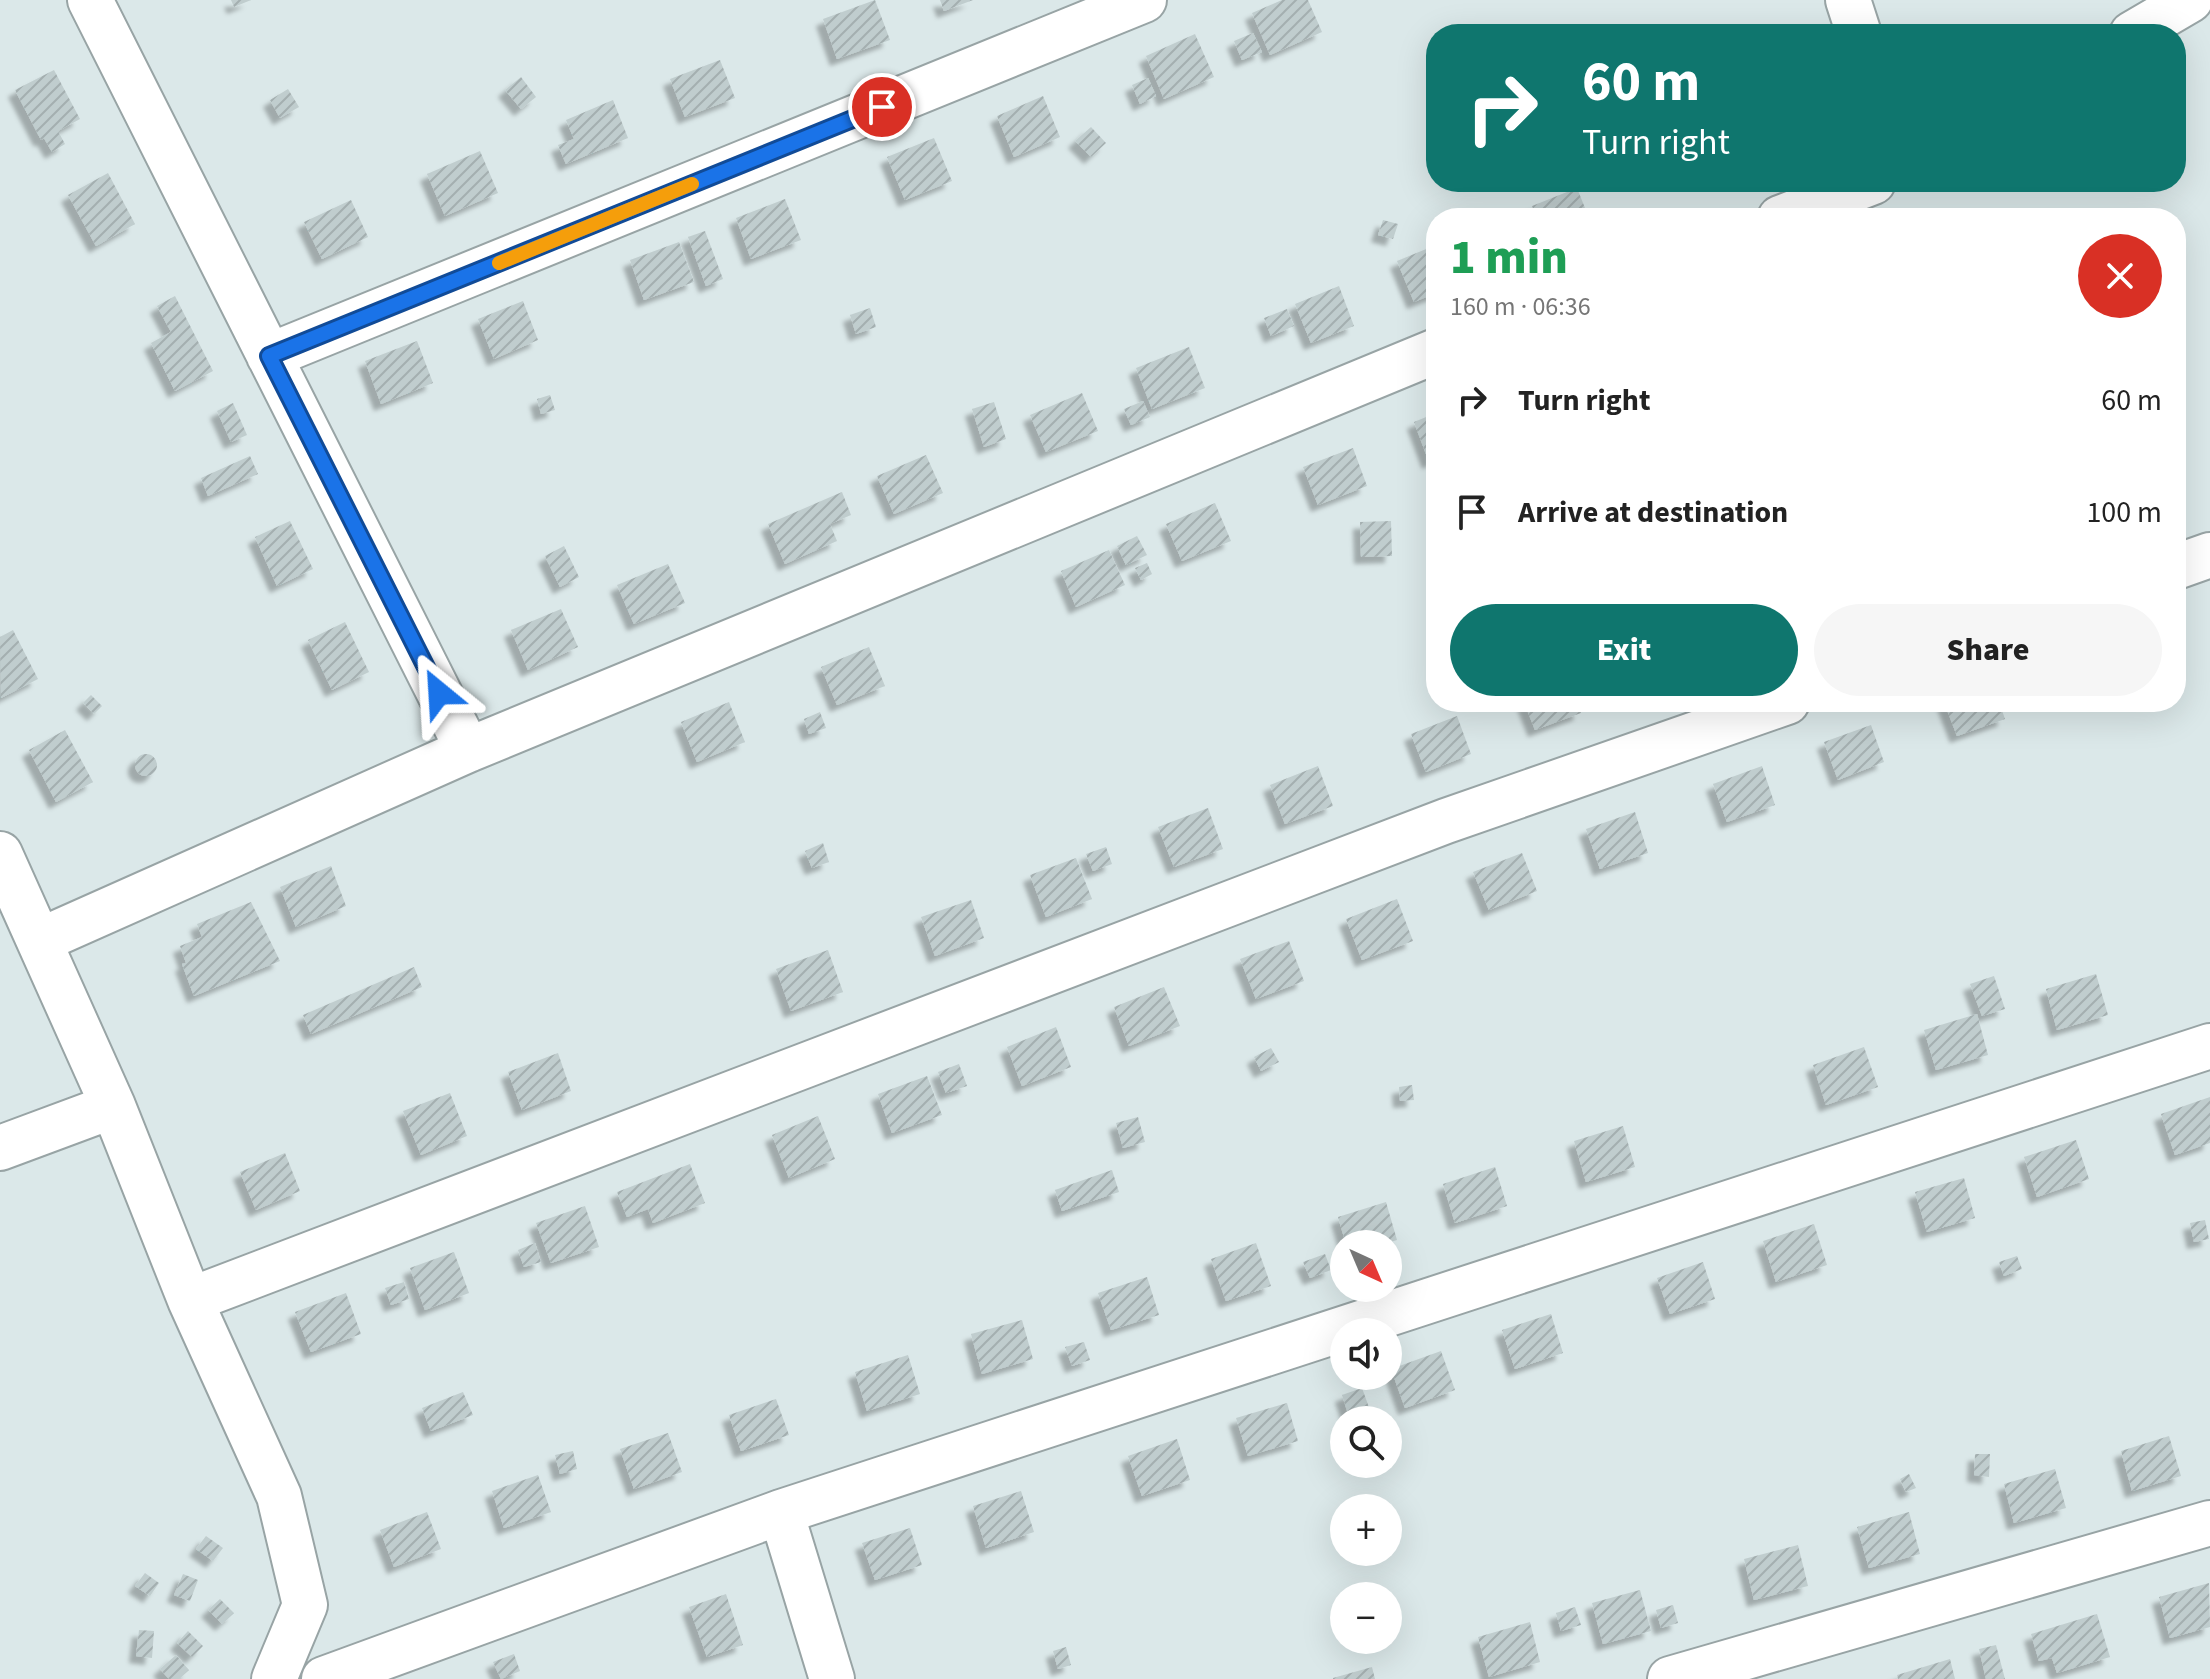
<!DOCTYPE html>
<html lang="en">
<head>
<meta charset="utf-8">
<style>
  :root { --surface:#fff; --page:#f6f6f6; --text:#222; --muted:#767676; --accent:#0f766e }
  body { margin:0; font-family:"Source Sans 3",sans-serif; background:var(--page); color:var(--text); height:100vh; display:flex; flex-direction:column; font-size:30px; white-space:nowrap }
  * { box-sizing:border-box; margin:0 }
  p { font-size:26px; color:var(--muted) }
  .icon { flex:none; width:44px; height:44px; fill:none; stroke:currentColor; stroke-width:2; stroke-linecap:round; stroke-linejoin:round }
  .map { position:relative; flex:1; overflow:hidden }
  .side { position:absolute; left:1426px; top:208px; width:760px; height:504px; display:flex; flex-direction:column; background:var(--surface); border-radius:32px; box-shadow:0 8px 32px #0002 }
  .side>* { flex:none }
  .guide { position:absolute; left:1426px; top:24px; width:760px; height:168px; border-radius:32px; box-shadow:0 8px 32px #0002; background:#0f766e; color:#fff; overflow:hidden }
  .needle { width:52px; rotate:136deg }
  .controls { position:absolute; left:1330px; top:1230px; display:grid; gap:16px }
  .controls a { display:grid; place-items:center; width:72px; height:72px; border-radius:50%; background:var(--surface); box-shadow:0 8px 32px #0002; font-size:40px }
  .pin { position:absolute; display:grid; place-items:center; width:68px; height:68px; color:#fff; margin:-34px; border:4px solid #fff; border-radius:50%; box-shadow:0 2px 8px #0007 }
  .me { position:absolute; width:88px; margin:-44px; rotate:333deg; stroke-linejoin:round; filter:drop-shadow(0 0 6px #0008) }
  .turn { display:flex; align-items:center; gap:28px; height:168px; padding:0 24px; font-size:36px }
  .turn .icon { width:104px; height:104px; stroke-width:2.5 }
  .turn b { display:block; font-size:56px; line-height:68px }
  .round { display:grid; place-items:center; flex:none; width:84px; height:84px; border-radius:42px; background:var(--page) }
  .summary { display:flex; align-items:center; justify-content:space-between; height:136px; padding:0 24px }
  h1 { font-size:48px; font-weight:800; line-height:60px; color:#1e9e55 }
  .primary-button { display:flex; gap:16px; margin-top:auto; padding:16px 24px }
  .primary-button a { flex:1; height:92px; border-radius:48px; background:var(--accent); color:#fff; font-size:32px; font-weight:800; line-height:92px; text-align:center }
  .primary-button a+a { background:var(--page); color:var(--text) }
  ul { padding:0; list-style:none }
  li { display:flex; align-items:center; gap:24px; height:112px; padding:0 24px }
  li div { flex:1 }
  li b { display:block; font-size:30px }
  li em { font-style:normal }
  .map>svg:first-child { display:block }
  .building { fill:url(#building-hatch); filter:url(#shadow) }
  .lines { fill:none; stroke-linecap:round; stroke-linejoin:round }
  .minor-casing { stroke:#98a4a5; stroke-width:48 }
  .minor { stroke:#fff; stroke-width:44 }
  .route-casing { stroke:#114b97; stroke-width:20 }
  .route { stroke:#1a73e8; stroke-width:14 }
  .slow { stroke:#f59e0b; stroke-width:14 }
</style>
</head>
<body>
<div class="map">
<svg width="2210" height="1679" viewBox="0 0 2210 1679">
  <defs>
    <pattern id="building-hatch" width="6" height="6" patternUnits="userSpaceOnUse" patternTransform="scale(2)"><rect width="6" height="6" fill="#c0cdce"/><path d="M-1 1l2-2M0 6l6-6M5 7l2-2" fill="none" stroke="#a4afb0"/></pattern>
    <filter id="shadow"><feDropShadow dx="-7" dy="7" stdDeviation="2" flood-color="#0004"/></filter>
  </defs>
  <rect width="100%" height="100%" fill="#dbe8e9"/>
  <path class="building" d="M231 0H251L234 7Z
    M875 0 890 40 837 59 823 19Z
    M940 0H973L944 11Z
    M1282 0H1308L1322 32 1270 55 1252 13Z
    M1253 33 1262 52 1242 60 1234 41Z
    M1195 34 1214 77 1164 99 1146 56Z
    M720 60 735 98 685 117 670 79Z
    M54 70 80 119 58 131 65 144 52 152 44 138 41 140 15 90Z
    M521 77 536 97 521 109 505 90Z
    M1148 78 1156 96 1140 104 1132 85Z
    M288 89 299 107 280 118 270 100Z
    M1043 96 1060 137 1014 157 997 116Z
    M613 100 628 138 566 164 558 145 574 139 566 120Z
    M1091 127 1106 143 1091 157 1075 141Z
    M934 138 952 181 905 200 887 157Z
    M480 151 498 193 445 216 427 174Z
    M108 173 135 224 96 246 68 195Z
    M1577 188 1589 218H1537L1532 206Z
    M785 199 801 240 751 259 736 218Z
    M351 200 368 237 322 259 304 222Z
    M1383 220 1398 224 1393 239 1378 235Z
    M705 231 723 279 706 286 688 237Z
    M679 242 694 282 644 300 630 260Z
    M1436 245V293L1414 302 1397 261Z
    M1339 286 1354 326 1311 343 1295 304Z
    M175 296 213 371 175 391 151 343 171 332 157 306Z
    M523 301 538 340 494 359 478 319Z
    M870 308 876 327 856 334 850 315Z
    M1287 309 1294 326 1271 336 1264 318Z
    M417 341 433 383 381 404 365 361Z
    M1189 347 1205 388 1152 409 1136 368Z
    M1082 393 1098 431 1046 452 1030 415Z
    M550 395 555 410 541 414 537 399Z
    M1143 401 1150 417 1131 425 1124 409Z
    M994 402 1006 439 984 447 972 409Z
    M233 403 247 435 231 442 217 411Z
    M1436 413V459L1429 462 1414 422Z
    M1353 448 1367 486 1318 505 1303 467Z
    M926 455 943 493 894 514 877 476Z
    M250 456 258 474 208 496 201 478Z
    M842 492 851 515 830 524 837 541 785 564 768 524Z
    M1215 503 1231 541 1182 561 1166 524Z
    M290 521 313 569 277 586 255 537Z
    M1391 521 1392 556 1361 557 1360 522Z
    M1137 536 1147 555 1126 565 1117 546Z
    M564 546 579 577 560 587 545 556Z
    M1109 550 1125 585 1076 607 1061 571Z
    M1147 563 1152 574 1141 580 1135 568Z
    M668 564 685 603 634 624 617 585Z
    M561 609 578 647 528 670 511 630Z
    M345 622 369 672 332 690 308 640Z
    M13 630 38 679 1 698 0 637Z
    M869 647 885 686 837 705 821 667Z
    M91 695 102 706 94 714 83 703Z
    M729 702 745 742 697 762 681 722Z
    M1524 702H1577L1581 713 1535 730Z
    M1944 702H1999L2005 719 1957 736Z
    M820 712 826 728 809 734 804 719Z
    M1457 716 1471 754 1426 772 1411 734Z
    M1871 725 1884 762 1838 780 1824 742Z
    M65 730 93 782 56 802 29 750Z
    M135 765a11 11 0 1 1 22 0a11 11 0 1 1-22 0Z
    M1318 766 1333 806 1285 824 1270 785Z
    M1762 766 1775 805 1727 822 1713 784Z
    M1208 808 1223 849 1174 867 1158 827Z
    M1635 812 1648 853 1600 869 1586 829Z
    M823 843 829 862 812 868 805 851Z
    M1106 847 1112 864 1093 871 1086 854Z
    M1522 853 1537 891 1489 910 1473 872Z
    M1076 858 1092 899 1046 917 1030 875Z
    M331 866 346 906 296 927 280 887Z
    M1397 899 1413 941 1362 960 1346 919Z
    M971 900 984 938 935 956 921 917Z
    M251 902 280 961 194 996 182 964 186 963 180 946 202 937 197 924Z
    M1289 941 1304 981 1256 999 1240 959Z
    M828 950 843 992 791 1011 776 969Z
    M414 967 422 987 311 1034 303 1015Z
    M2096 974 2108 1015 2057 1030 2046 989Z
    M1994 976 2005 1009 1982 1016 1970 984Z
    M1164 987 1180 1026 1129 1046 1114 1007Z
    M1977 1014 1988 1055 1936 1070 1924 1030Z
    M1056 1027 1071 1067 1022 1086 1007 1047Z
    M1864 1047 1878 1087 1826 1105 1813 1065Z
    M1271 1048 1279 1062 1261 1071 1254 1057Z
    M558 1053 571 1091 522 1110 508 1072Z
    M959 1064 967 1086 946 1093 938 1072Z
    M927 1076 942 1115 892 1133 878 1094Z
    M1412 1085 1414 1100 1400 1101 1399 1087Z
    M450 1093 467 1136 421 1155 403 1111Z
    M2210 1097V1143L2175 1155 2161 1114Z
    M818 1116 835 1159 789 1178 772 1135Z
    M1138 1117 1145 1142 1123 1148 1116 1123Z
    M1623 1126 1635 1167 1586 1182 1574 1141Z
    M2076 1140 2089 1179 2037 1197 2024 1157Z
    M285 1153 300 1191 256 1210 240 1172Z
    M690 1164 705 1203 653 1223 648 1209 627 1217 617 1192Z
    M1495 1167 1507 1206 1455 1223 1443 1184Z
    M1112 1170 1119 1192 1062 1211 1055 1190Z
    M1964 1178 1975 1218 1927 1232 1915 1192Z
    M1386 1202 1397 1240 1384 1244H1346L1338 1217Z
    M585 1206 599 1247 551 1263 536 1223Z
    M2205 1220 2209 1239 2194 1242 2190 1223Z
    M1814 1224 1827 1265 1776 1282 1763 1241Z
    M535 1243 541 1262 524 1267 518 1250Z
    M1256 1243 1271 1286 1226 1301 1211 1259Z
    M454 1252 469 1293 425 1310 410 1268Z
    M1325 1254 1331 1270 1310 1278 1303 1262Z
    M2017 1256 2022 1269 2004 1276 1999 1262Z
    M1703 1262 1715 1299 1670 1314 1657 1278Z
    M1147 1277 1159 1315 1111 1330 1098 1293Z
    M404 1282 409 1299 391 1305 385 1288Z
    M346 1293 361 1334 311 1352 295 1312Z
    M1551 1314 1563 1353 1515 1369 1502 1330Z
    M1022 1320 1033 1359 982 1374 971 1334Z
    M1084 1342 1090 1360 1072 1366 1065 1347Z
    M1441 1351 1455 1390 1405 1408 1391 1369Z
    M908 1355 920 1394 867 1411 855 1372Z
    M1362 1388 1371 1413 1350 1420 1342 1395Z
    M463 1392 473 1415 431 1431 422 1408Z
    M776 1399 789 1435 741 1451 729 1415Z
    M1287 1403 1298 1441 1248 1456 1236 1418Z
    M668 1433 682 1472 634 1489 620 1449Z
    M2169 1436 2181 1476 2132 1491 2121 1451Z
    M1177 1439 1190 1480 1142 1496 1128 1456Z
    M573 1451 577 1469 560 1474 555 1455Z
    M1975 1454H1990L1989 1477 1974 1475Z
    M2055 1469 2066 1508 2014 1523 2004 1484Z
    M1909 1474 1916 1488 1906 1492 1900 1479Z
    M538 1475 551 1512 504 1528 492 1491Z
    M1021 1491 1034 1532 986 1548 973 1506Z
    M427 1512 441 1549 394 1567 380 1530Z
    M1909 1512 1920 1554 1869 1568 1857 1527Z
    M910 1528 922 1565 875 1580 862 1543Z
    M206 1536 223 1548 213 1561 196 1549Z
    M1798 1545 1808 1586 1754 1600 1744 1559Z
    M145 1573 159 1583 150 1596 135 1586Z
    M183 1574 198 1580 190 1601 174 1595Z
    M2209 1583 2210 1627 2170 1638 2159 1597Z
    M1640 1590 1651 1631 1603 1644 1592 1603Z
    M726 1594 743 1645 707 1657 689 1607Z
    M220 1599 234 1613 222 1624 208 1610Z
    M1673 1605 1678 1623 1661 1628 1656 1610Z
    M1575 1607 1581 1625 1561 1631 1556 1613Z
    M2097 1614 2110 1657 2057 1673 2052 1658 2039 1661 2031 1634Z
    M1530 1622 1540 1662 1489 1677 1478 1637Z
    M139 1630 154 1631 152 1658 136 1656Z
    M188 1631 203 1646 192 1657 177 1643Z
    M1996 1645 2005 1679H1986L1979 1649Z
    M1066 1647 1071 1665 1058 1669 1053 1651Z
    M514 1654 520 1671 501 1679 493 1662Z
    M176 1655 189 1670 179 1679H169L160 1669Z
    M1950 1659 1955 1679H1898L1897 1675Z
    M1372 1667 1375 1679H1333V1678Z"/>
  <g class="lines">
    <defs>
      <path id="minor" d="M90 0 468 750
        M1848 0 1859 34
        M2132 34 2190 0
        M1780 218 1873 182
        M269 356 1144 0
        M2176 567 2210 555
        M0 854 113 1106 190 1300 279 1496 305 1605 274 1679
        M41 940 468 750 1436 351
        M0 1148 113 1106
        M190 1300 1446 821 1787 702
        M781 1512 832 1679
        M324 1679 781 1512 2210 1046
        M1670 1679 2210 1523"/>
    </defs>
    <use href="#minor" class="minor-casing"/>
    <use href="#minor" class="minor"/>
  </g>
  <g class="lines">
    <defs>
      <path id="route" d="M439 693 269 356 882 107"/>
    </defs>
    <use href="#route" class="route-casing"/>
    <use href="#route" class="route"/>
    <path class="slow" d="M499 263 692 184"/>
  </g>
</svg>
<div class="controls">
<a><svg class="needle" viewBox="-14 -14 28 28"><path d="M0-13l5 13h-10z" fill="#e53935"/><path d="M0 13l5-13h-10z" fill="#767676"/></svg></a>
<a><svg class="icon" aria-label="sound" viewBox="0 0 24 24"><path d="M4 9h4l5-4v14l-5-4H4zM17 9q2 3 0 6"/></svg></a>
<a><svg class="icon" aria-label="search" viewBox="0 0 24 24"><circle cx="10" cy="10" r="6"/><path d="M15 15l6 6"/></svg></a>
<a>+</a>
<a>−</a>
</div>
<div class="pin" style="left:882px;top:107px;background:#d93025"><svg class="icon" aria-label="arrive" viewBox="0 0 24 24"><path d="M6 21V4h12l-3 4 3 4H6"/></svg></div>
<svg class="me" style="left:439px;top:693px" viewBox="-20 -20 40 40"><path d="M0-17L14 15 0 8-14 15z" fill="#1a73e8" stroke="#fff" stroke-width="4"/></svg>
<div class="guide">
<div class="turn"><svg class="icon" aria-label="right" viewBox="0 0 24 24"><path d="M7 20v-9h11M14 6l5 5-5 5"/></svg><div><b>60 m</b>Turn right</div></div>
</div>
<section class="side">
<div class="summary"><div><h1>1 min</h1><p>160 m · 06:36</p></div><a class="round" style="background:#d93025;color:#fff"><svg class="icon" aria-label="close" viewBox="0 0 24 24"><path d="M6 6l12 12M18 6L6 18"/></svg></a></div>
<ul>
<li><svg class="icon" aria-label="right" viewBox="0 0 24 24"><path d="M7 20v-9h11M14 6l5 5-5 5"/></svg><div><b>Turn right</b></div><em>60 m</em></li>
<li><svg class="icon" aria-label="arrive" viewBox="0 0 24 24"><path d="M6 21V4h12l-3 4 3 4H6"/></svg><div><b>Arrive at destination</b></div><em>100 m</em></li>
</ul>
<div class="primary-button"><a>Exit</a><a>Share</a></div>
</section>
</div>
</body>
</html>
